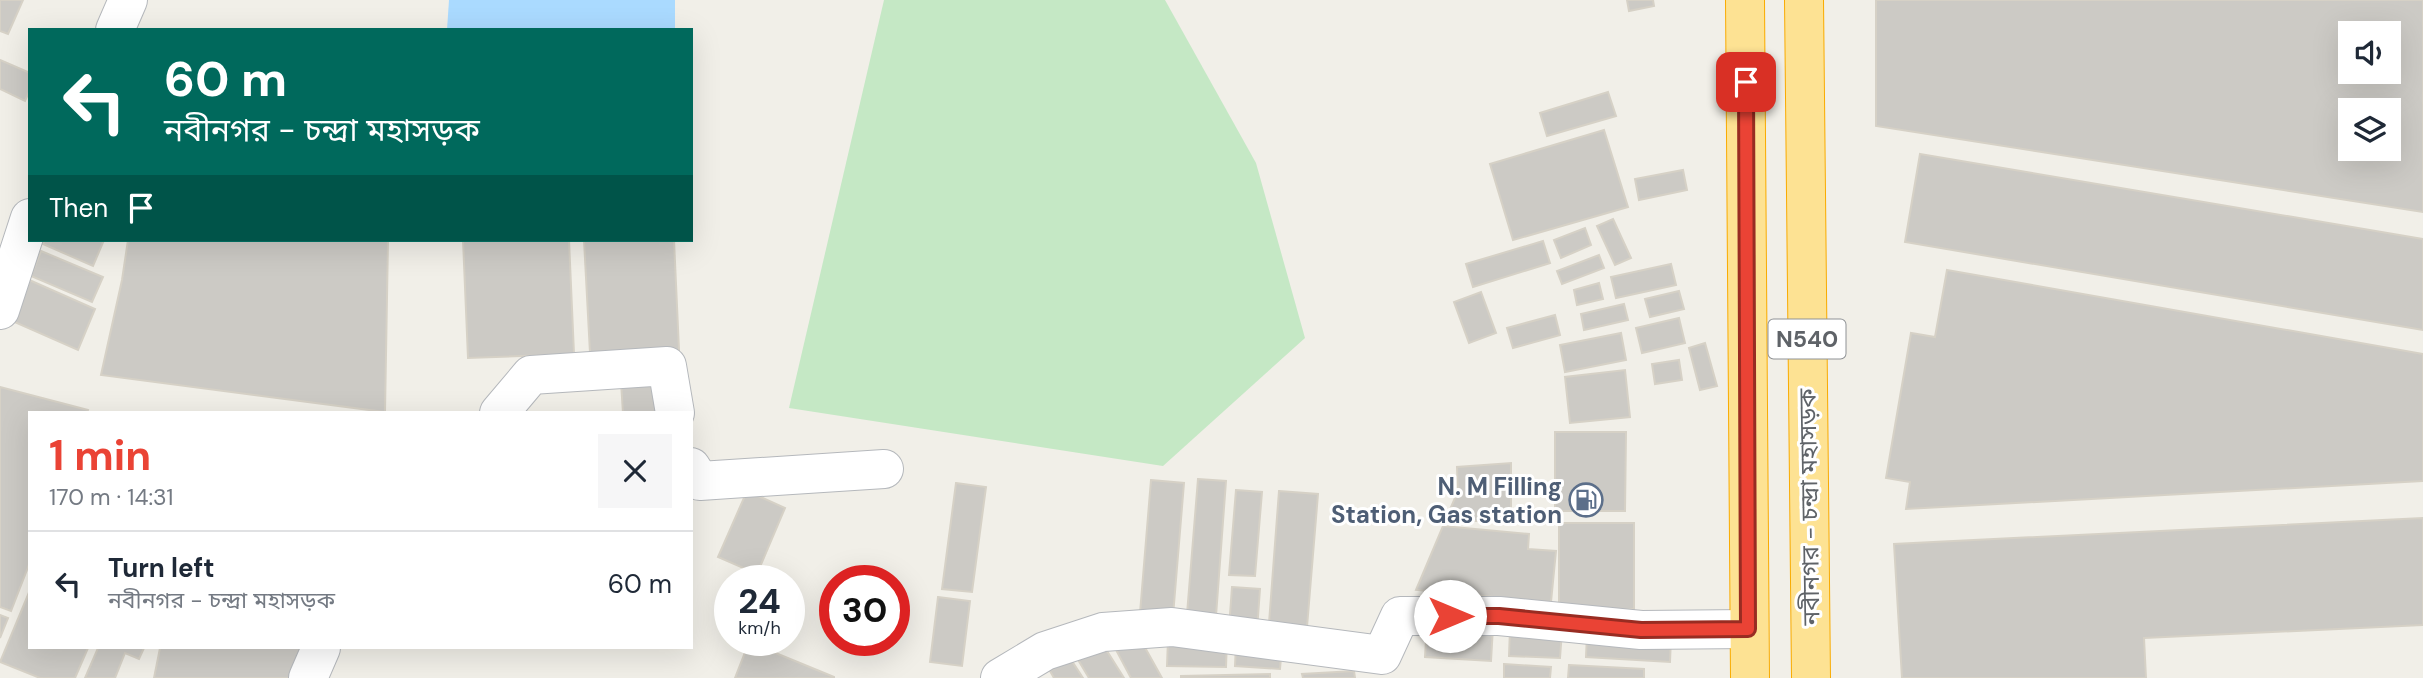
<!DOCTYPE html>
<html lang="en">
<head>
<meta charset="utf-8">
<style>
  :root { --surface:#fff; --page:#f6f6f7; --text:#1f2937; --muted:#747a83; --line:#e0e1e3; --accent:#ea4335 }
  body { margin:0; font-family:"DM Sans","Noto Sans Bengali",sans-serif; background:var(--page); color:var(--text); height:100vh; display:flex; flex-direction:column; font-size:26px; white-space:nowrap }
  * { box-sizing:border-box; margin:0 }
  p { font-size:23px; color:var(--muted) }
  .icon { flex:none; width:38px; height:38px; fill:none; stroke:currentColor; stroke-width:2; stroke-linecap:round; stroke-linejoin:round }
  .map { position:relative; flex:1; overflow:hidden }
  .panel { position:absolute; left:28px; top:411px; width:665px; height:238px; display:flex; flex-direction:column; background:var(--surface); border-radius:0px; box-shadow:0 7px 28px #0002 }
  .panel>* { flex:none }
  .hud { position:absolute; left:28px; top:28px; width:665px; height:214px; border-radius:0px; box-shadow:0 7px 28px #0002; background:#00695c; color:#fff; overflow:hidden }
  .controls { position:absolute; left:2338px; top:21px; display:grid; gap:14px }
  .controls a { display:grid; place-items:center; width:63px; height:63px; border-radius:0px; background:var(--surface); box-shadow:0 7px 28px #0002; font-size:35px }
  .speed { position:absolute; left:714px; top:565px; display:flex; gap:14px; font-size:35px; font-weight:700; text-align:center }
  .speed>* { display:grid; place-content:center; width:91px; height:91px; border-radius:50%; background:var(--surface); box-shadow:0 7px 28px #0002; line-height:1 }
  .speed small { font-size:18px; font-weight:400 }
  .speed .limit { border:10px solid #d22; background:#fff; color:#111 }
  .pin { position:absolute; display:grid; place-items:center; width:60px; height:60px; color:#fff; margin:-30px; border-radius:14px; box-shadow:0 4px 10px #0006 }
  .me { position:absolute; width:77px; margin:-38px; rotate:90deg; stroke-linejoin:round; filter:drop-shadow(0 0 5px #0008) }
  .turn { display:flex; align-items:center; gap:24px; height:147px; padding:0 21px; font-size:32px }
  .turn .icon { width:91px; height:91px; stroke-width:2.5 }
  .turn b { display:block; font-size:49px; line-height:60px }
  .then { display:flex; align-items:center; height:66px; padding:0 21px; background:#0003; gap:14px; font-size:26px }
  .round { display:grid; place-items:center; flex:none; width:74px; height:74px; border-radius:0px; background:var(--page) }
  .headline { display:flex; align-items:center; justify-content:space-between; height:119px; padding:0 21px }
  h1 { font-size:42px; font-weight:700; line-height:52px; color:var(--accent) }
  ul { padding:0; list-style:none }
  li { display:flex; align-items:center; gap:21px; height:105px; padding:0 21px; border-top:2px solid var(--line) }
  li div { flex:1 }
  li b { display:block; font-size:26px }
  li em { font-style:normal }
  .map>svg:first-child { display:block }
  .green { fill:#c5e8c5 }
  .water { fill:#aadaff }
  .building { fill:#cccac5; stroke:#d6d1c6; stroke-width:2; fill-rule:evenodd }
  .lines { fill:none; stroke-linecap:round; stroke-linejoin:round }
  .minor-casing { stroke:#b5b8bc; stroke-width:40 }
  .highway-casing { stroke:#f9ab00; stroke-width:40 }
  .minor { stroke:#fff; stroke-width:38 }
  .highway { stroke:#fde293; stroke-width:38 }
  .route-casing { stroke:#982c22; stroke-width:18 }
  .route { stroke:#ea4335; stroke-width:12 }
  .labels { text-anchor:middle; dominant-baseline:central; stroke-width:6; stroke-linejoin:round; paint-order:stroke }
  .shield { fill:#fff; stroke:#8f9295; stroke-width:2 }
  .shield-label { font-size:23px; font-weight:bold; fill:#5f6368 }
  .service-label { font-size:24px; font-weight:bold; fill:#4e5e75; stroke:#fff; text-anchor:end }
  .street-label { font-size:24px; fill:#5f6368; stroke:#fff }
</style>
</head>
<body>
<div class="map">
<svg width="2423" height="678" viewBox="0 0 2423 678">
  <rect width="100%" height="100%" fill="#f1efe8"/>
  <path class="green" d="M884 0H1165L1256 163 1305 338 1163 466 789 408Z"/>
  <path class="water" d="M449 0H675V30H447Z"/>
  <path class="building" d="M0 0H23L8 34 0 31Z
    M1627 0H1653L1654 6 1629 11Z
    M1876 0H2423V212L1876 126ZM2350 33H2389V72H2350ZM2350 110H2389V149H2350Z
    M0 60 30 73V90L25 101 0 89Z
    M1608 92 1616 116 1547 136 1540 113Z
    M1604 130 1628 207 1513 240 1490 164Z
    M1920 154 2423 239V330L1905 242Z
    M1683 170 1687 190 1639 200 1635 179Z
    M1613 219 1631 258 1615 265 1597 226Z
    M1585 228 1591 245 1561 258 1554 240Z
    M45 240H104L93 266 43 244Z
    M128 240H388L385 412 101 375 122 280Z
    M463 240H569L574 354 468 358Z
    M584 240H674L679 350 590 353Z
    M1543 241 1550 263 1473 287 1466 264Z
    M41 251 103 277 92 302 31 276Z
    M1599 255 1604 268 1562 284 1557 271Z
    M1671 264 1676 285 1616 298 1611 277Z
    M1947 270 2423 354V481L1906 509 1910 482 1886 478 1911 333 1935 337Z
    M27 279 95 309 78 350 10 320Z
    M1599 283 1603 299 1577 305 1574 290Z
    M1679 291 1684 309 1650 317 1645 299Z
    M1481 292 1496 333 1469 343 1454 302Z
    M1624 304 1628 320 1584 330 1581 314Z
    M1555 315 1560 335 1513 348 1507 328Z
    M1679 318 1685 343 1642 353 1636 328Z
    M1621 333 1626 360 1565 372 1560 345Z
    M1705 343 1717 386 1700 390 1689 348Z
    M1679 360 1682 380 1655 384 1652 364Z
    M1625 370 1630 417 1570 423 1565 377Z
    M664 379 666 413H623L621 382Z
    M0 387 88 410 87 413H30V562L11 611 0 607Z
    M1555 432H1626L1625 511H1555Z
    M1511 463V521H1445L1458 491 1457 467Z
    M1198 479 1226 481 1216 616 1187 614Z
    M1151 480 1184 483 1173 616 1140 613Z
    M956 483 986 487 972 592 942 589Z
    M1236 490 1262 492 1255 576 1229 575Z
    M747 491 785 508 757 574 718 557Z
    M1279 491 1318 494 1307 627 1269 623Z
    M2423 518V625L2144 638 2146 678H1902L1894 544Z
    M1559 523H1634V609H1559Z
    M1443 526 1529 534 1528 549 1556 551 1551 602 1416 590Z
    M1232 587 1260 589 1257 630 1229 628Z
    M30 590V648H88L75 678H40L0 662Z
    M938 597 970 601 962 666 930 662Z
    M0 615 8 618 0 638Z
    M1427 623 1493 627 1491 661 1425 657Z
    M1510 629 1562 631 1560 658 1509 656Z
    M1587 634 1671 638 1670 662 1586 657Z
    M1138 635 1162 678H1131L1115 648Z
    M1168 639 1227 640 1226 667 1167 666Z
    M749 642 834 677V678H735Z
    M1102 643 1124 678H1089L1077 658Z
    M1236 644 1282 646 1280 669 1235 666Z
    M98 648H144L139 659 125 653 115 678H85Z
    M160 648H300L294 678H154Z
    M1070 658 1083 678H1054L1050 671Z
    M1504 664 1551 667 1550 678H1504Z
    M1569 665 1644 669V678H1568Z
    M1354 671 1355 678H1303L1302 674Z
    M1270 674V678H1181V676Z"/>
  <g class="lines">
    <defs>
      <path id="minor" d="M115 30 128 0
        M0 310 30 218
        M499 413 531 375 667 366 675 413
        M691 467 700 481 884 469
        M308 678 321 648
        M1000 678 1045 651 1103 632 1172 627 1382 655 1400 616H1499L1641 630 1748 629"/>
      <path id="highway" d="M1745 0 1750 678
        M1804 0 1811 678"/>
    </defs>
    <use href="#minor" class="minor-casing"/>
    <use href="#highway" class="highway-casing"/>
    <use href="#minor" class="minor"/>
    <use href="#highway" class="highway"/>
  </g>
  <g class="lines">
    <defs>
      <path id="route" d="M1450 616H1499L1641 630 1748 629 1746 82"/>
    </defs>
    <use href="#route" class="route-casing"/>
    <use href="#route" class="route"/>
  </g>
  <defs>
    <symbol id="fuel-ring" viewBox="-11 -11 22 22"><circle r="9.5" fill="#fff" stroke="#5c6f8a" stroke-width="1.5"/><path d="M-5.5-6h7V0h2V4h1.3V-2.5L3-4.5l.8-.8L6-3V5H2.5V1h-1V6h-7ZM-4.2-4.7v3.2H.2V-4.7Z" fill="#5c6f8a"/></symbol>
  </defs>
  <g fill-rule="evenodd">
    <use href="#fuel-ring" x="1567" y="481" width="38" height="38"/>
  </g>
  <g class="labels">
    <rect class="shield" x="1768.5" y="319.5" width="77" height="39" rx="5"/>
    <g class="shield-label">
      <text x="1807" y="339">N540</text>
    </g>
    <g class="service-label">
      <text x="1562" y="486">N. M Filling<tspan x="1562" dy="28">Station, Gas station</tspan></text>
    </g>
    <g class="street-label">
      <text transform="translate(1809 507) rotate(-91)">নবীনগর - চন্দ্রা মহাসড়ক</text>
    </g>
  </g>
</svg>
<div class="controls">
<a><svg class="icon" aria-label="sound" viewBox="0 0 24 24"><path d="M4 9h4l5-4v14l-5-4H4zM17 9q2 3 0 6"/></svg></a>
<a><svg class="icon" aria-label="layers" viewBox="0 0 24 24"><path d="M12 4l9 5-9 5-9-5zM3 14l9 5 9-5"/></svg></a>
</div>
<div class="speed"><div>24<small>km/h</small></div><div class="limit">30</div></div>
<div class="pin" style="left:1746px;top:82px;background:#d93025"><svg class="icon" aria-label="arrive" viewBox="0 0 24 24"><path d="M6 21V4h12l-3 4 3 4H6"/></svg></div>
<svg class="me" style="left:1450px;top:616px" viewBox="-20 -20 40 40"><circle r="19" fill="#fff"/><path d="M0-13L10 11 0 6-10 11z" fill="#ea4335"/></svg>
<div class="hud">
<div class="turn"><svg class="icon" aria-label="left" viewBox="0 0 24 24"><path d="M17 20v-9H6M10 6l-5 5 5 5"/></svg><div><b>60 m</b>নবীনগর - চন্দ্রা মহাসড়ক</div></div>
<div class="then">Then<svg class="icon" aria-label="arrive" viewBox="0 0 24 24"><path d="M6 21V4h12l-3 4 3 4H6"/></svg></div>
</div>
<section class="panel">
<div class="headline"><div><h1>1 min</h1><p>170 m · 14:31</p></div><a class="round"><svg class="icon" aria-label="close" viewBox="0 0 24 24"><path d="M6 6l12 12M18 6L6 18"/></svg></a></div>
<ul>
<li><svg class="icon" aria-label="left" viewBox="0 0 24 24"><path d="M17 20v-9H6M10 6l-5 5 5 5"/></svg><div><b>Turn left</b><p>নবীনগর - চন্দ্রা মহাসড়ক</p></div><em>60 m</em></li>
</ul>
</section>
</div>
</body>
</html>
